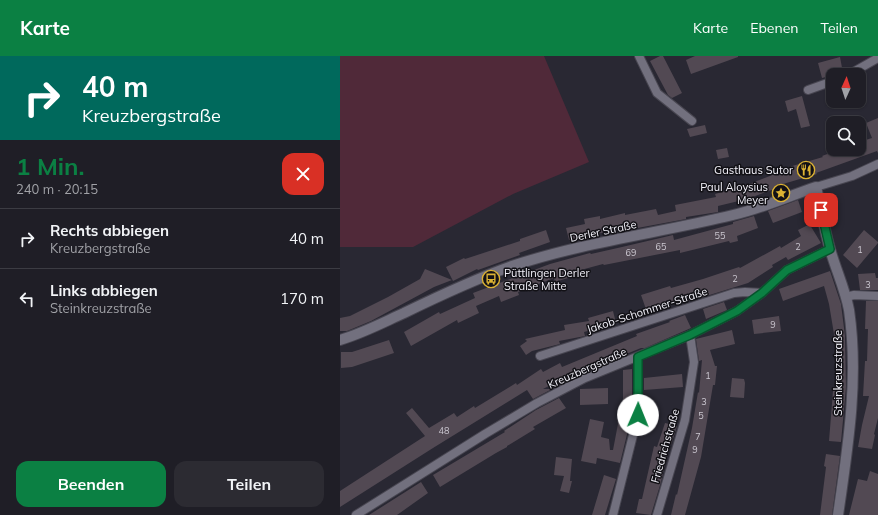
<!DOCTYPE html>
<html lang="de">
<head>
<meta charset="utf-8">
<style>
  :root { --surface:#1f1e26; --page:#2c2b32; --text:#f1f3f6; --muted:#a1a2a7; --line:#3c3c43; --accent:#0b8043 }
  body { margin:0; font-family:Mulish,sans-serif; background:var(--page); color:var(--text); height:100vh; display:flex; flex-direction:column; font-size:15px; white-space:nowrap }
  * { box-sizing:border-box; margin:0 }
  p { font-size:13px; color:var(--muted) }
  .icon { flex:none; width:22px; height:22px; fill:none; stroke:currentColor; stroke-width:2; stroke-linecap:round; stroke-linejoin:round }
  .map { position:relative; flex:1; overflow:hidden }
  .side { display:flex; flex-direction:column; background:var(--surface); width:340px }
  .side>* { flex:none }
  .top-card { background:#00695c; color:#fff; overflow:hidden }
  .needle { width:26px; rotate:3deg }
  .fabs { position:absolute; left:486px; top:12px; display:grid; gap:8px }
  .fabs a { display:grid; place-items:center; width:40px; height:40px; border-radius:8px; background:var(--surface); box-shadow:0 1px 3px #0004,0 0 0 1px var(--line); font-size:20px }
  .pin { position:absolute; display:grid; place-items:center; width:34px; height:34px; color:#fff; margin:-17px; border-radius:8px; box-shadow:0 2px 6px #0006 }
  .me { position:absolute; width:44px; margin:-22px; rotate:1deg; stroke-linejoin:round; filter:drop-shadow(0 0 3px #0008) }
  .turn { display:flex; align-items:center; gap:14px; height:84px; padding:0 16px; font-size:18px }
  .turn .icon { width:52px; height:52px; stroke-width:2.5 }
  .turn b { display:block; font-size:28px; line-height:34px }
  .round { display:grid; place-items:center; flex:none; width:42px; height:42px; border-radius:12px; background:var(--page) }
  .head { display:flex; align-items:center; justify-content:space-between; height:68px; padding:0 16px }
  h1 { font-size:24px; font-weight:700; line-height:30px; color:var(--accent) }
  .action { display:flex; gap:8px; margin-top:auto; padding:8px 16px }
  .action a { flex:1; height:46px; border-radius:12px; background:var(--accent); color:#fff; font-size:16px; font-weight:700; line-height:46px; text-align:center }
  .action a+a { background:var(--page); color:var(--text) }
  ul { padding:0; list-style:none }
  li { display:flex; align-items:center; gap:12px; height:60px; padding:0 16px; border-top:1px solid var(--line) }
  li div { flex:1 }
  li b { display:block; font-size:15px }
  li em { font-style:normal }
  header { display:flex; align-items:center; gap:24px; box-sizing:border-box; height:56px; padding:0 20px; background:var(--accent); color:#fff }
  header strong { font-size:19px }
  nav { display:flex; gap:22px; margin-inline-start:auto; font-size:14px }
  main { display:flex; flex:1; min-height:0 }
  .map>svg:first-child { display:block }
  .green { fill:#502939 }
  .building { fill:#524953 }
  .lines { fill:none; stroke-linecap:round; stroke-linejoin:round }
  .minor-casing { stroke:#484651; stroke-width:10 }
  .tertiary-casing { stroke:#484651; stroke-width:12 }
  .minor { stroke:#72707e; stroke-width:8 }
  .tertiary { stroke:#72707e; stroke-width:10 }
  .route-casing { stroke:#07532c; stroke-width:10 }
  .route { stroke:#0b8043; stroke-width:7 }
  .labels { text-anchor:middle; dominant-baseline:central; stroke-width:3; stroke-linejoin:round; paint-order:stroke }
  .number-label { font-size:9px; fill:#ccc8d1 }
  .poi-label { font-size:11px; fill:#f4f3fb; stroke:#121116; text-anchor:end }
  .street-label { font-size:11px; fill:#f4f3fb; stroke:#121116 }
</style>
</head>
<body>
<header>
<strong>Karte</strong>
<nav><a>Karte</a><a>Ebenen</a><a>Teilen</a></nav>
</header>
<main>
<section class="side">
<div class="top-card">
<div class="turn"><svg class="icon" aria-label="right" viewBox="0 0 24 24"><path d="M7 20v-9h11M14 6l5 5-5 5"/></svg><div><b>40 m</b>Kreuzbergstraße</div></div>
</div>
<div class="head"><div><h1>1 Min.</h1><p>240 m · 20:15</p></div><a class="round" style="background:#d93025;color:#fff"><svg class="icon" aria-label="close" viewBox="0 0 24 24"><path d="M6 6l12 12M18 6L6 18"/></svg></a></div>
<ul>
<li><svg class="icon" aria-label="right" viewBox="0 0 24 24"><path d="M7 20v-9h11M14 6l5 5-5 5"/></svg><div><b>Rechts abbiegen</b><p>Kreuzbergstraße</p></div><em>40 m</em></li>
<li><svg class="icon" aria-label="left" viewBox="0 0 24 24"><path d="M17 20v-9H6M10 6l-5 5 5 5"/></svg><div><b>Links abbiegen</b><p>Steinkreuzstraße</p></div><em>170 m</em></li>
</ul>
<div class="action"><a>Beenden</a><a>Teilen</a></div>
</section>
<div class="map">
<svg width="538" height="459" viewBox="0 0 538 459">
  <rect width="100%" height="100%" fill="#292833"/>
  <path class="green" d="M0 0H204L249 106 173 138 73 191H0Z"/>
  <path class="building" d="M320 0H323L342 37 332 42 328 39 310 5Z
    M355 0H398V1L351 18 346 4Z
    M500 1 503 17 482 22 478 7Z
    M462 40 470 70 461 72 456 53 448 56 445 45Z
    M538 62V97L537 95 476 117 477 118 443 128V130L407 143 378 150V156L346 161V163L292 173V171L275 175V174L229 184 226 172 245 168 244 163 260 160V163L285 157V159L316 153 318 159 336 155 335 149 376 141 375 138 404 130 443 115 442 113 483 101 482 100 501 93H519V86L532 82 526 67Z
    M365 69 367 77 350 81 347 73Z
    M387 92 389 101 378 103 376 94Z
    M458 144 462 156 433 167 428 155Z
    M414 160 418 172 397 180 398 185 390 187 389 185 340 197V194L264 209 263 208 226 218 228 222 215 226 214 222 178 236 179 239 161 246 159 240 136 250 139 257 118 267 117 264 71 290 64 276 99 256 100 258 135 242 133 237 210 208 250 197 251 198 282 191 333 179 334 184 393 168V166Z
    M468 169H470L481 187 448 204 446 201 432 209 433 211 408 227 360 242 341 247 340 245 307 256 301 239 330 230 331 232 363 223 399 211 400 212 440 190 441 192 461 180 458 174Z
    M206 174 210 186 179 197 180 199 138 214 137 213 113 225 106 211 124 202 125 203 180 185V183Z
    M524 174 538 186V187L517 212 503 199Z
    M85 213 112 224 94 231 31 265 7 275H0V262L10 260 48 241 80 223Z
    M490 215 501 248 505 280 506 331 501 386 489 385 493 335H496V290L489 248 484 230 443 245 439 233Z
    M535 217 536 222H538V234H520L518 218Z
    M526 245H538V362L534 378 535 379 532 393 518 391 522 369 529 340H523L525 305H527L528 273H525Z
    M384 246 387 254 366 263 363 253Z
    M273 255 276 267 244 276 245 280 219 285 220 288 192 295 186 299 180 290 187 285 185 283 225 274 224 269 249 265 248 262Z
    M345 259 351 272 305 292H301L232 320V318L203 333H212L193 343 187 334 93 392 0 451V435L85 380 66 357 72 352 89 372 114 357 117 361 134 350 135 352 176 327 177 329 201 313 203 316 220 307 222 311 297 280 296 278 330 266 329 265Z
    M439 260 441 275 414 278 412 264Z
    M392 274 395 288 370 294 375 310H377L375 329H373L361 401 345 459H331L336 438 337 439 352 372 358 336 359 337 362 304 359 305 356 283Z
    M49 284 54 297 12 311 1 312V296H12Z
    M292 313V358L280 407 257 402 256 408 241 405 250 363 264 366 261 381 269 383 270 394H273L281 352H283V314Z
    M342 318 343 331 304 334V322Z
    M392 322 404 323 405 327 404 342 390 341Z
    M268 332V348L240 349V333Z
    M219 342 226 352 193 371 195 373 167 390V391L156 397 100 431 93 419 165 376 164 375 196 354Z
    M325 367 337 370 331 389H329L321 426 311 459 296 457 299 443H302L314 390 317 391Z
    M486 398 500 400 492 459H480L486 411 484 410Z
    M216 401 232 403 230 425H232L229 437 220 435 224 420 214 419Z
    M530 415 538 418V459H509L518 423 527 425Z
    M264 419 276 423 272 436 265 459H252Z
    M81 426 88 437 57 459H29Z"/>
  <g class="lines">
    <defs>
      <path id="minor" d="M299 0 317 37 352 65
        M508 19 538 2
        M468 34 493 25
        M476 131 512 120 538 108
        M506 241 514 239 538 240
        M200 300 394 237 405 236 422 237
        M16 459 145 378 197 347 245 322 350 279 397 255 422 237 447 214 490 193
        M273 459 298 359V301
        M317 459 345 364 354 306 350 279"/>
      <path id="tertiary" d="M0 284C23 277 42 267 64 257 99 240 135 223 172 210 244 186 319 177 393 159 420 153 449 140 476 131 481 152 484 173 490 193 496 214 505 233 509 254 519 322 508 391 498 459"/>
    </defs>
    <use href="#minor" class="minor-casing"/>
    <use href="#tertiary" class="tertiary-casing"/>
    <use href="#minor" class="minor"/>
    <use href="#tertiary" class="tertiary"/>
  </g>
  <g class="lines">
    <defs>
      <path id="route" d="M298 359V301L350 279 397 255 422 237 447 214 490 193 481 154"/>
    </defs>
    <use href="#route" class="route-casing"/>
    <use href="#route" class="route"/>
  </g>
  <defs>
    <symbol id="restaurant-ring" viewBox="-11 -11 22 22"><circle r="9.5" fill="#121116" stroke="#dcb233" stroke-width="1.5"/><path d="M-5-6h1v4h1v-4h1v4h1v-4h1v5L-1.5 .5V6h-2V.5L-5-1ZM5-6V6H3V1.5H1.5Q1.5-4 5-6Z" fill="#dcb233"/></symbol>
    <symbol id="sight-ring" viewBox="-11 -11 22 22"><circle r="9.5" fill="#121116" stroke="#dcb233" stroke-width="1.5"/><path d="M0-6L1.8-2.2L6-1.7L2.9 1.2L3.7 5.4L0 3.3L-3.7 5.4L-2.9 1.2L-6-1.7L-1.8-2.2Z" fill="#dcb233"/></symbol>
    <symbol id="bus-ring" viewBox="-11 -11 22 22"><circle r="9.5" fill="#121116" stroke="#dcb233" stroke-width="1.5"/><path d="M-5-6H5V4H4V6H2V4H-2V6H-4V4H-5ZM-3.5-4V0h7V-4ZM-3.5 1.2v1.5H-2V1.2ZM2 1.2v1.5H3.5V1.2Z" fill="#dcb233"/></symbol>
  </defs>
  <g fill-rule="evenodd">
    <use href="#restaurant-ring" x="456" y="104" width="20" height="20"/>
    <use href="#sight-ring" x="431" y="127" width="20" height="20"/>
    <use href="#bus-ring" x="141" y="213" width="20" height="20"/>
  </g>
  <g class="labels">
    <g class="number-label">
      <text x="380" y="179">55</text>
      <text x="321" y="190">65</text>
      <text x="458" y="190">2</text>
      <text x="520" y="193">1</text>
      <text x="291" y="196">69</text>
      <text x="395" y="222">2</text>
      <text x="528" y="228">3</text>
      <text x="433" y="268">9</text>
      <text x="368" y="319">1</text>
      <text x="364" y="345">3</text>
      <text x="361" y="359">5</text>
      <text x="104" y="374">48</text>
      <text x="358" y="380">7</text>
      <text x="355" y="393">9</text>
    </g>
    <g class="poi-label">
      <text x="453" y="114">Gasthaus Sutor</text>
      <text x="428" y="131">Paul Aloysius<tspan x="428" dy="13">Meyer</tspan></text>
      <text x="164" y="217" text-anchor="start">Püttlingen Derler<tspan x="164" dy="13">Straße Mitte</tspan></text>
    </g>
    <g class="street-label">
      <text transform="translate(263 175) rotate(-12)">Derler Straße</text>
      <text transform="translate(307 254) rotate(-18)">Jakob-Schommer-Straße</text>
      <text transform="translate(247 312) rotate(-24)">Kreuzbergstraße</text>
      <text transform="translate(498 317) rotate(-90)">Steinkreuzstraße</text>
      <text transform="translate(325 390) rotate(-74)">Friedrichstraße</text>
    </g>
  </g>
</svg>
<div class="fabs">
<a><svg class="needle" viewBox="-14 -14 28 28"><path d="M0-13l5 13h-10z" fill="#e53935"/><path d="M0 13l5-13h-10z" fill="#a1a2a7"/></svg></a>
<a><svg class="icon" aria-label="search" viewBox="0 0 24 24"><circle cx="10" cy="10" r="6"/><path d="M15 15l6 6"/></svg></a>
</div>
<div class="pin" style="left:481px;top:154px;background:#d93025"><svg class="icon" aria-label="arrive" viewBox="0 0 24 24"><path d="M6 21V4h12l-3 4 3 4H6"/></svg></div>
<svg class="me" style="left:298px;top:359px" viewBox="-20 -20 40 40"><circle r="19" fill="#fff"/><path d="M0-13L10 11 0 6-10 11z" fill="#0b8043"/></svg>
</div>
</main>
</body>
</html>
